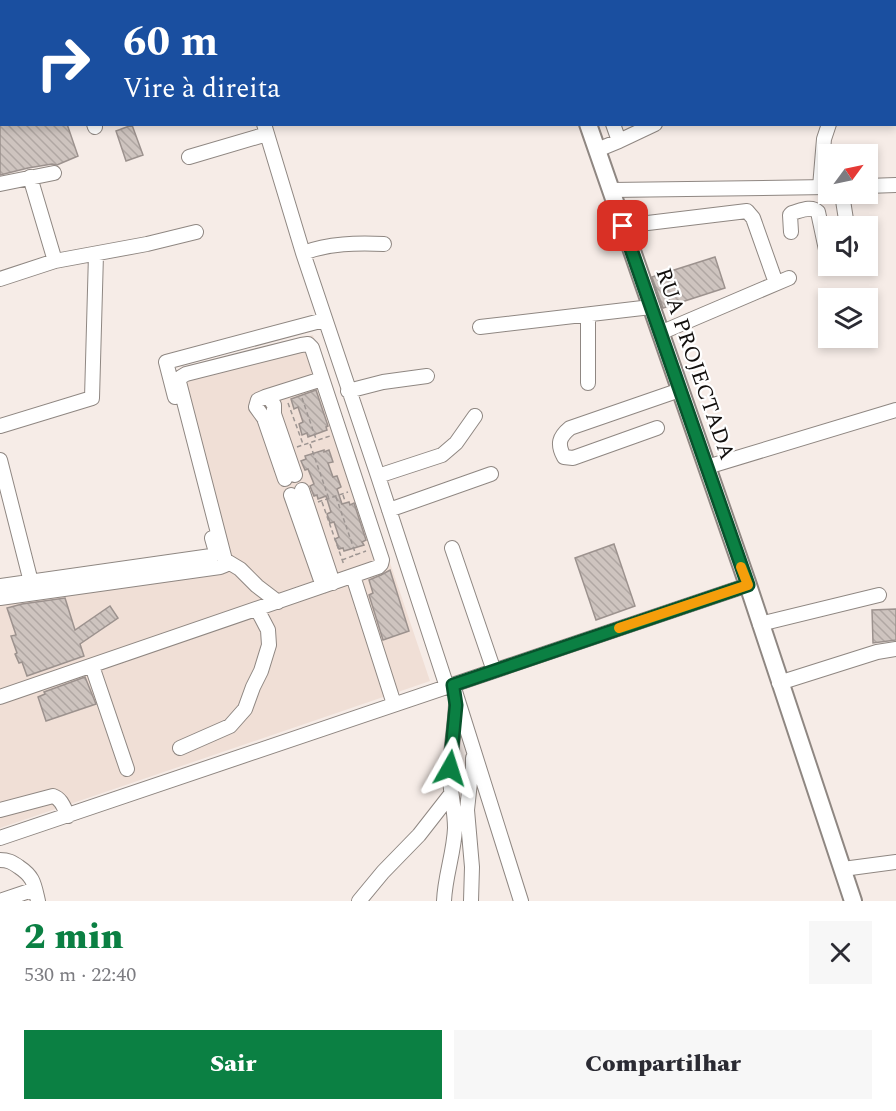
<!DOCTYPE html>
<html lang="pt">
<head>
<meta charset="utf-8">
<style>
  :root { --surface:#fff; --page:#f7f7f7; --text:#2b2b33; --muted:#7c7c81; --accent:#0b8043 }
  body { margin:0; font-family:Spectral,serif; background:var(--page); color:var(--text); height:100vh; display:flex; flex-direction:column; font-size:22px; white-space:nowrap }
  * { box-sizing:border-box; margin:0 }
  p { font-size:20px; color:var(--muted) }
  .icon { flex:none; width:33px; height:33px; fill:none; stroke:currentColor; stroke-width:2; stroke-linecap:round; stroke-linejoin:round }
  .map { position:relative; height:901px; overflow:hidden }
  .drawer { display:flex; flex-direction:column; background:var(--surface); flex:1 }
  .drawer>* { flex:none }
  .guide { position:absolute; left:0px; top:0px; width:897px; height:126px; box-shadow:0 3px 9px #0003; background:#1a4fa0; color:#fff; overflow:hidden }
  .needle { width:39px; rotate:57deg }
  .tools { position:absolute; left:818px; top:144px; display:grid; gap:12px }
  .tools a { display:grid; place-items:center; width:60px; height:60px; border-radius:0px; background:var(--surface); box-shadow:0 3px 9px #0003; font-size:30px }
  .pin { position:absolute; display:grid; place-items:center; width:51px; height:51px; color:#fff; margin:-26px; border-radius:12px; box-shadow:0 3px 9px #0006 }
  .me { position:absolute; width:66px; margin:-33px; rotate:6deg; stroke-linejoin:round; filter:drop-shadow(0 0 4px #0008) }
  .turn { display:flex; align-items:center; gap:21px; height:126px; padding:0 24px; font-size:27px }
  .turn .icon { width:78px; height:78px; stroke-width:2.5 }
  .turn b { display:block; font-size:42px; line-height:51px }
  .round { display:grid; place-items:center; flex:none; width:63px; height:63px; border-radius:0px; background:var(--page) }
  .head { display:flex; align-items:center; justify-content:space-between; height:102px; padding:0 24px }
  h1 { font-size:36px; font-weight:800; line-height:45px; color:var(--accent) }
  .cta { display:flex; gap:12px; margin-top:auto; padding:12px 24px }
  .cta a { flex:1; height:69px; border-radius:0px; background:var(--accent); color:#fff; font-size:24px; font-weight:800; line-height:69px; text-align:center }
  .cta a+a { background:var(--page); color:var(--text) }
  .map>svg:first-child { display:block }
  .built { fill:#f0dfd6 }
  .building { fill:url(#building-back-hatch); stroke:#9c928e; stroke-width:1.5 }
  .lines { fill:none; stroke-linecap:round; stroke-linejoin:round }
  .minor-casing { stroke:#8f8782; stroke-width:16 }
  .major-casing { stroke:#8f8782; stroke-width:20 }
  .path { stroke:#9d9592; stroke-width:1.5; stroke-dasharray:4.5 3; stroke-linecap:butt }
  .minor { stroke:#fff; stroke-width:14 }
  .major { stroke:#fff; stroke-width:16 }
  .route-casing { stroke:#07532c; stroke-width:15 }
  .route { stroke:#0b8043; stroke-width:10 }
  .slow { stroke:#f59e0b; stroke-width:10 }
  .labels { text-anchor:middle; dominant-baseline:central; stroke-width:4.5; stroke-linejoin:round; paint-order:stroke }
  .street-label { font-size:22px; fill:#120f0d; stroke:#fff }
</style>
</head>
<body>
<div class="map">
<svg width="896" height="901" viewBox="0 0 896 901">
  <defs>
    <pattern id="building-back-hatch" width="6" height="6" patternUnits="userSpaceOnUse" patternTransform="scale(1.5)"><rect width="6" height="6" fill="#cec4bf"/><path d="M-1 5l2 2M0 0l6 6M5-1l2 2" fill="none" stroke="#b0a7a3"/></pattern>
  </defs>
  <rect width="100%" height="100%" fill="#f6ece7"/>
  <path class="built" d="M313 335 430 681 0 828V593L221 562 172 374Z"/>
  <path class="building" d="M0 124H67L78 156 57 165 52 164 28 168 0 175Z
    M132 125 143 155 126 161 116 131Z
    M715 257 725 288 663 308 652 277Z
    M316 390 328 426 326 427 327 430 308 437 307 433 302 435 299 424 303 422 298 407 294 409 291 399Z
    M324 450V452L329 450 333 462 328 463 333 477 337 476 341 487 337 489 342 504 349 502 350 505 354 503 366 540 362 542 364 545 344 551 343 548 339 549 335 539 339 537 334 522 330 523 327 514 331 512 326 496 318 499 317 495 314 496 310 486 314 484 308 469 305 470 301 461 306 459 305 456Z
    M614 544 635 606 596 620 575 558Z
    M390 570 409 631 383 640 369 595 373 593 369 580 381 575Z
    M65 598 75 630 110 606 118 618 80 644 84 656 27 676 22 662 19 663 15 654 17 653 11 636 16 635 7 608 22 604Z
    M896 609V640L873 643 872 610Z
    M85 677 96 704 46 721 38 697 45 694 44 692Z"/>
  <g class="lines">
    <defs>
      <path id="minor" d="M221 0 222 2
        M741 0V2
        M829 0 830 2
        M124 2 128 0
        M429 2 434 0
        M873 2 896 1
        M0 42H2
        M94 124 95 127
        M264 124 303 253 378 476 447 687
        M613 124 619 141
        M597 150 619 141 655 124
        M189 157 267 134
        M30 177 55 261
        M0 184 54 173
        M867 186 896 185
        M820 187 824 139 829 124
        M611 190 828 187
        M842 194 847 226
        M623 226 747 211 753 218 776 283
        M791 232 790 215 792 213C800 211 811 205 818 212L828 259
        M303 253C329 243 357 243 384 244
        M0 279 55 261 147 244 196 232
        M480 327 651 307
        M660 333 789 278
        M588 383V315
        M348 391 383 382 427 376
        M175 397 166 362 324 320
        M265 397 322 379
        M0 426 92 398 96 254
        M657 428 573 458 564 457C557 444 559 437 570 428L680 390
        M0 460 31 582
        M707 467 896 410
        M378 476 442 455 456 443 475 416
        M285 479 264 418 256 407 258 400 265 397H269L274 405V414L295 475
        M302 490 333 583
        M291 495 323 586
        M389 510 491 474
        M452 548 494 671
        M225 560 240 569 257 586 278 602
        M353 576 394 704
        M0 586 211 556 216 552 212 538
        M0 598 220 567 225 565V560L179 382 181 377 186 374 301 345 308 344 312 348 382 560 381 564 378 567 0 697
        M760 624 879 595
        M92 666 127 769
        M779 683 877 652 896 649
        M453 685 521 901
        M180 748 230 726 245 709 253 687 261 671 269 645 268 630 257 609
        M0 810 53 796C62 799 64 808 68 816
        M0 838 748 585
        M0 860C8 860 12 862 19 867 34 877 34 884 38 901
        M843 869 896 862
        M0 901 35 889
        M359 901 383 872 419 835 451 794
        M444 901C445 876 454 853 455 828 455 808 449 789 450 769 451 747 455 726 456 705
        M471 901 472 867 467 810 470 782 473 769V758"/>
      <path id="major" d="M547 0V2
        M588 124 748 585 853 901"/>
    </defs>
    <use href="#minor" class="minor-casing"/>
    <use href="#major" class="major-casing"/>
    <path class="path" d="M302 398 316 439
      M288 403 303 444
      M310 444 329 499
      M297 447 330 436
      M343 495 345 501
      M336 497 356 555
      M318 502 348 492
      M322 502 344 565
      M342 560 366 551"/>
    <use href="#minor" class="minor"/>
    <use href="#major" class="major"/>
  </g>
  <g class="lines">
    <defs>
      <path id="route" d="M450 768 456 705 453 685 748 585 623 226"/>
    </defs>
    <use href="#route" class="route-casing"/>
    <use href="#route" class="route"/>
    <path class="slow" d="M619 628 748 585 741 567"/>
  </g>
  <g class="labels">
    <g class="street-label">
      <text transform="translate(695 364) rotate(71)">RUA PROJECTADA</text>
    </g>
  </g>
</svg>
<div class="tools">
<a><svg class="needle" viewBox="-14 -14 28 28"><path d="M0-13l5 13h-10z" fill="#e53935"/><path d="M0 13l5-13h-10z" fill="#7c7c81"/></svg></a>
<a><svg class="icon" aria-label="sound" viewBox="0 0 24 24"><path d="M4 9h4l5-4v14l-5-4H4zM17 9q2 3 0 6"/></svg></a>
<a><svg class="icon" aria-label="layers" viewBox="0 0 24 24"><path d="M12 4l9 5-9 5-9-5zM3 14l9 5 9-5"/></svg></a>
</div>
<div class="pin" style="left:623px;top:226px;background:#d93025"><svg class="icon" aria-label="arrive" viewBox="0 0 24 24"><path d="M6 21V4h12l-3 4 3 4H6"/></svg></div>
<svg class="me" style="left:450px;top:768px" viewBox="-20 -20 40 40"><path d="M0-17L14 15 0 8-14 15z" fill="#0b8043" stroke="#fff" stroke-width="4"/></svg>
<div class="guide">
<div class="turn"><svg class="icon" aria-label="right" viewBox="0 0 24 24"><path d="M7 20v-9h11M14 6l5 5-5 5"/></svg><div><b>60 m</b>Vire à direita</div></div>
</div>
</div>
<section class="drawer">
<div class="head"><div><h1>2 min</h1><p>530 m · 22:40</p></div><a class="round"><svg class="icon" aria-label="close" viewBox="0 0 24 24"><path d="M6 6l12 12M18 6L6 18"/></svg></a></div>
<div class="cta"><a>Sair</a><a>Compartilhar</a></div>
</section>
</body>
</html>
